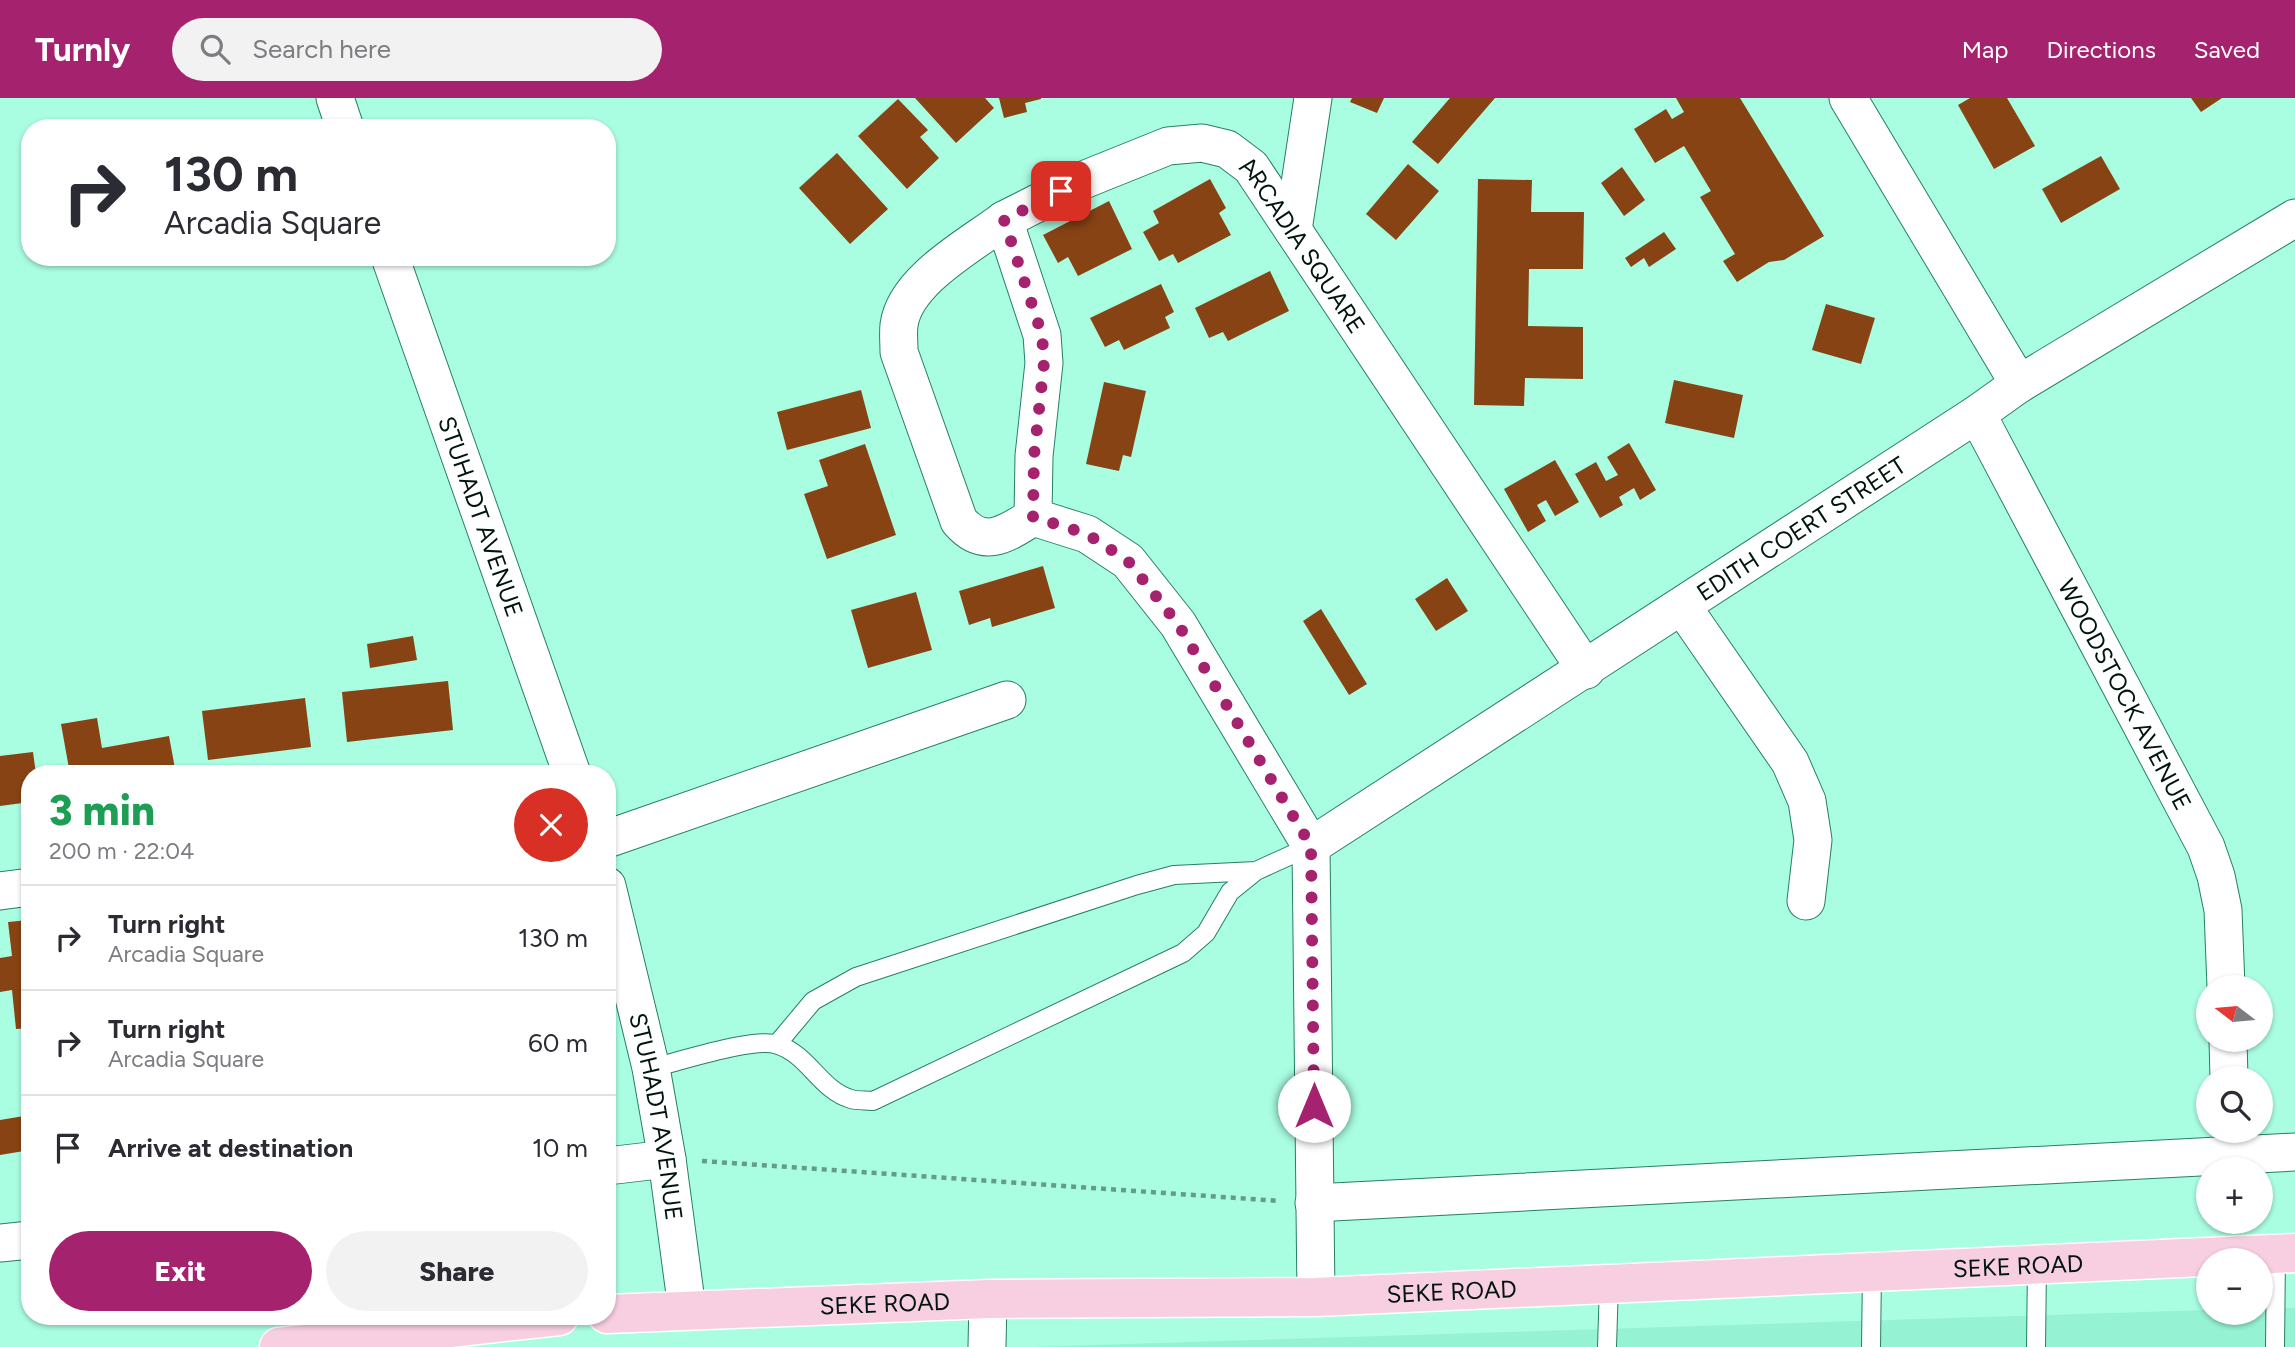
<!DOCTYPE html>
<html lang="en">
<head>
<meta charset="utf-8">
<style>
  :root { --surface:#fff; --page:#f2f2f3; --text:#2b2b33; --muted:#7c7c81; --line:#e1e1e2; --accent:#a5226f }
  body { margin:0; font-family:Figtree,sans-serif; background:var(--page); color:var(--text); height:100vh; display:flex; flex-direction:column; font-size:26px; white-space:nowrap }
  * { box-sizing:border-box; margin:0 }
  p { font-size:23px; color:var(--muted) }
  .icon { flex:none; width:38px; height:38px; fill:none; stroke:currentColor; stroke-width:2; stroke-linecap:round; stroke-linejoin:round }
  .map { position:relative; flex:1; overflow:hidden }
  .panel { position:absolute; left:21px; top:667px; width:595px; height:560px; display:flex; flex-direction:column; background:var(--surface); border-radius:28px; box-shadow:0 2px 5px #0004 }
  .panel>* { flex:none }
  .banner { position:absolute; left:21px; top:21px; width:595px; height:147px; border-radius:28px; box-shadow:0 2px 5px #0004; background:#fff; color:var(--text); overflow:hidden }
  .needle { width:46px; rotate:286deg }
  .buttons { position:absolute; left:2196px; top:877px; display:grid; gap:14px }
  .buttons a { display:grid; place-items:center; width:77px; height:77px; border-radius:50%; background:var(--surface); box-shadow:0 2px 5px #0004; font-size:35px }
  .pin { position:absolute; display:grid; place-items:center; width:60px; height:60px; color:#fff; margin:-30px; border-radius:14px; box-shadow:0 4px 10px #0006 }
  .me { position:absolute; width:77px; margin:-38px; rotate:0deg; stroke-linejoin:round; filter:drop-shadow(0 0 5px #0008) }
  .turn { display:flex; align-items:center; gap:24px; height:147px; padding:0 28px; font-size:32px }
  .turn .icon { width:91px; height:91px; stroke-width:2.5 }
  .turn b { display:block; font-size:49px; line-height:60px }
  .round { display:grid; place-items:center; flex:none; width:74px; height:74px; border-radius:37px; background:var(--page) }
  .head { display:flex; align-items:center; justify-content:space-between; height:119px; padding:0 28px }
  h1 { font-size:42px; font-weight:800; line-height:52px; color:#1e9e55 }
  .button { display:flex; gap:14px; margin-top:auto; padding:14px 28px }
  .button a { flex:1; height:80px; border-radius:42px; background:var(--accent); color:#fff; font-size:28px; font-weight:800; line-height:80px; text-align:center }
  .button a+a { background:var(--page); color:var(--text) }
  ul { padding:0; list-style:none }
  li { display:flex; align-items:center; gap:21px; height:105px; padding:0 28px; border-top:2px solid var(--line) }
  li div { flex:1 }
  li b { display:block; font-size:26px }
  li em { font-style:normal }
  header { display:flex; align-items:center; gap:42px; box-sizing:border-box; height:98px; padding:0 35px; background:var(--accent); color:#fff }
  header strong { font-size:33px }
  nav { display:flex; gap:38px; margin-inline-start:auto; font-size:24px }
  .search { width:490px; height:63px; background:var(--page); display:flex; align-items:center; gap:18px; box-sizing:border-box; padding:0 24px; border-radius:38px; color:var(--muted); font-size:26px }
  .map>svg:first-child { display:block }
  .built { fill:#95f2d3 }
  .building { fill:#884314 }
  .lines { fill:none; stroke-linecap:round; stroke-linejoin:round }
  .lane-casing { stroke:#277f66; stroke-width:20 }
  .street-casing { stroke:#277f66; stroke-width:39 }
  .primary-casing { stroke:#fff; stroke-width:41 }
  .path { stroke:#639d89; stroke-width:4.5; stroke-dasharray:5 5; stroke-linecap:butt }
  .lane { stroke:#fff; stroke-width:18 }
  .street { stroke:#fff; stroke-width:37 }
  .primary { stroke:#f8cee1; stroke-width:38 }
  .route { stroke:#a5226f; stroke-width:12; stroke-dasharray:0 21.6 }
  .labels { text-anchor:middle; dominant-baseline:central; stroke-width:7; stroke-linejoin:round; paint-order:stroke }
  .street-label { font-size:24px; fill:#00150e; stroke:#fff }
</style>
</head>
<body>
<header>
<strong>Turnly</strong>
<div class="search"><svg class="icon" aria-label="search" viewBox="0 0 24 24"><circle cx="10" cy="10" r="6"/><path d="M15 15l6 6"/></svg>Search here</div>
<nav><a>Map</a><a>Directions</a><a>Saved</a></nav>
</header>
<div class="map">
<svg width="2295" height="1249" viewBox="0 0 2295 1249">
  <rect width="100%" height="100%" fill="#a9fde0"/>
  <path class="built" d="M2295 1210V1249H1032L2208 1212V1214H2261V1211Z"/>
  <path class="building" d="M915 0H985L994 10 956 45Z
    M999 0H1041V1L1025 5 1027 14 1004 20Z
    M1352 0H1384L1377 15 1350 4Z
    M1450 0H1495L1438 66 1412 44Z
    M1676 0H1740L1824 138 1784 162 1769 164 1737 184 1723 163 1735 156 1700 99 1711 93 1684 48 1655 65 1634 31 1666 11 1672 21 1684 14Z
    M1970 0H2007L2035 48 1994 71 1958 7Z
    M2191 0H2222L2201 14Z
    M898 1 928 32 920 39 939 60 907 91 858 38Z
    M837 55 888 111 850 146 799 90Z
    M2101 58 2120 91 2061 125 2042 91Z
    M1408 66 1439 93 1396 142 1366 116Z
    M1622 69 1645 102 1624 118 1601 85Z
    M1210 81 1226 110 1219 115 1231 137 1178 165 1173 156 1159 163 1143 134 1159 125 1153 113Z
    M1478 81 1532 82 1531 114H1584L1583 171H1529L1528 228 1583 229V281L1525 280 1524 308 1474 307Z
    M1109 103 1132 151 1078 178 1068 159 1058 165 1043 137Z
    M1664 134 1676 151 1649 169 1644 160 1631 169 1625 160Z
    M1270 173 1289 213 1228 243 1223 234 1209 240 1195 210Z
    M1161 186 1174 214 1165 219 1170 230 1124 252 1119 242 1105 249 1090 220Z
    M1826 206 1875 220 1861 266 1812 252Z
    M1674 282 1743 297 1734 340 1665 325Z
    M1104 284 1146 293 1131 359 1123 357 1119 373 1086 366Z
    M861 292 871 330 787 352 777 314Z
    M1629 345 1656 392 1640 402 1634 390 1619 399 1623 407 1600 420 1575 376 1596 364 1606 383 1618 377 1607 359Z
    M865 346 896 437 827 461 804 396 828 388 819 362Z
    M1555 362 1579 404 1555 418 1546 402 1537 407 1546 423 1528 434 1504 391Z
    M1043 468 1055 510 992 529 990 520 969 527 959 493Z
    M1447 480 1468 513 1436 533 1415 501Z
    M916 494 932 552 868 570 851 512Z
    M1321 511 1367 586 1349 597 1303 523Z
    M413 538 417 562 370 570 367 546Z
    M448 583 453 632 347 644 342 594Z
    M305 600 311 649 208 662 202 613Z
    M97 620 102 650 169 638 176 676H70L61 626Z
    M33 654 36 676H30V704L0 708V658Z
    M29 822 30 930 16 931 12 892 0 894V860L12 858 8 824Z
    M30 1017V1052L0 1057V1022Z"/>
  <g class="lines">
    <defs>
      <path id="lane" d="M777 946 813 903 856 879 1137 787 1174 777 1256 773
        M651 970C679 964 755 938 778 947 809 957 820 992 851 1001 858 1003 866 1002 873 1003L1183 855 1206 835 1230 794 1256 773 1311 748
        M1607 1249 1609 1186
        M1871 1249 1872 1174
        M2036 1249 2037 1167
        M2275 1249 2276 1156"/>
      <g id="street">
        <path d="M335 0 345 30"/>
        <path d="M1848 0 2019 286"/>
        <path d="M1004 122C971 147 905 182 899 227 898 235 899 245 899 254L959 423C984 452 1006 436 1033 419"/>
        <path d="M1293 132 1313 0"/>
        <path id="s1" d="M390 159 572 676"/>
        <path id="s2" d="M1977 316 2206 749 2216 778 2223 812 2226 889"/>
        <path d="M1682 508 1790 664 1807 703 1813 742 1806 803"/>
        <path d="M607 741 1007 602"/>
        <path id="s3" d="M1311 748 1977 316 2019 286 2295 120"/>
        <path id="s4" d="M607 788 651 970 667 1061 687 1211"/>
        <path d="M0 793 30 789"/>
        <path d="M2228 942 2229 980"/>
        <path d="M607 1068 667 1061"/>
        <path d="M1314 1105 2295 1054"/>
        <path d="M0 1145 30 1142"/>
        <path id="s5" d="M1316 1199 1311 748 1178 526 1128 463 1087 436 1033 419 1034 358 1044 265 1042 237 1004 122 1081 83 1168 48 1202 45 1227 51 1251 69 1586 572"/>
        <path d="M987 1249 988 1201"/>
      </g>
      <g id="primary">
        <path id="s6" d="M607 1216 988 1201 1316 1199 2295 1155"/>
        <path d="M279 1249 559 1218"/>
      </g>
    </defs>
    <use href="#lane" class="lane-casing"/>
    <use href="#street" class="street-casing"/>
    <use href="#primary" class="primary-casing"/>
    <path class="path" d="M702 1063 1280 1103"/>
    <use href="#lane" class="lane"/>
    <use href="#street" class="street"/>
    <use href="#primary" class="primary"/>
  </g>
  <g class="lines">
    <path class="route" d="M1061 93 1004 122 1042 237 1044 265 1034 358 1033 419 1087 436 1128 463 1178 526 1311 748 1314 1008"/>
  </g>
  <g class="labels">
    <g class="street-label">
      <text stroke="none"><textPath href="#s5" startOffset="1563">ARCADIA SQUARE</textPath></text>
      <text stroke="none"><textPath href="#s1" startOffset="275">STUHADT AVENUE</textPath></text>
      <text stroke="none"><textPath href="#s3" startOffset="584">EDITH COERT STREET</textPath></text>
      <text stroke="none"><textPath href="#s2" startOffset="317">WOODSTOCK AVENUE</textPath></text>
      <text stroke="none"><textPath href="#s4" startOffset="236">STUHADT AVENUE</textPath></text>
      <text stroke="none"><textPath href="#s6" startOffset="1412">SEKE ROAD</textPath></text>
      <text stroke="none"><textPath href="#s6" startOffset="845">SEKE ROAD</textPath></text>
      <text stroke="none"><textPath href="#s6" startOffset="278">SEKE ROAD</textPath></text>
    </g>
  </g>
</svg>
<div class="buttons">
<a><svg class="needle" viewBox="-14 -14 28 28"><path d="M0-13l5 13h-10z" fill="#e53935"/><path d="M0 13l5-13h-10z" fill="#7c7c81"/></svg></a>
<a><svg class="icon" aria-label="search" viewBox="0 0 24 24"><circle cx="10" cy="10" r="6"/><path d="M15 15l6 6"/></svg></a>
<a>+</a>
<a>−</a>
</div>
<div class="pin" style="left:1061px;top:93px;background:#d93025"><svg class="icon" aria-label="arrive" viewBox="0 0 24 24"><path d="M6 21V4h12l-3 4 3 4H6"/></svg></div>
<svg class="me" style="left:1314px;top:1008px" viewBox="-20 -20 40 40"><circle r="19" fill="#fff"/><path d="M0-13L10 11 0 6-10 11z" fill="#a5226f"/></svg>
<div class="banner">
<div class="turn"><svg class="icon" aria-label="right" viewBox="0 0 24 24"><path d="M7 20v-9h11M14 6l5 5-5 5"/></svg><div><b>130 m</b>Arcadia Square</div></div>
</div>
<section class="panel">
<div class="head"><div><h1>3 min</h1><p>200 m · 22:04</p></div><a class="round" style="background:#d93025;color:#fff"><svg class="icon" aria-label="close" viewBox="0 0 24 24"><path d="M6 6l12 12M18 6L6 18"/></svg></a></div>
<ul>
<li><svg class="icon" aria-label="right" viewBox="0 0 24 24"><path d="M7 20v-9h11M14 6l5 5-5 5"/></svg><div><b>Turn right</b><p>Arcadia Square</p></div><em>130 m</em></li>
<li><svg class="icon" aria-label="right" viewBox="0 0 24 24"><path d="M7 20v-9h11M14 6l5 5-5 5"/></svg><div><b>Turn right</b><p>Arcadia Square</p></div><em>60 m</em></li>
<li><svg class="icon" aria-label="arrive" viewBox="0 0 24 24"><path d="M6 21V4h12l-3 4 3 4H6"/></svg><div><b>Arrive at destination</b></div><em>10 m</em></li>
</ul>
<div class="button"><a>Exit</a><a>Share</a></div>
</section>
</div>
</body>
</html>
